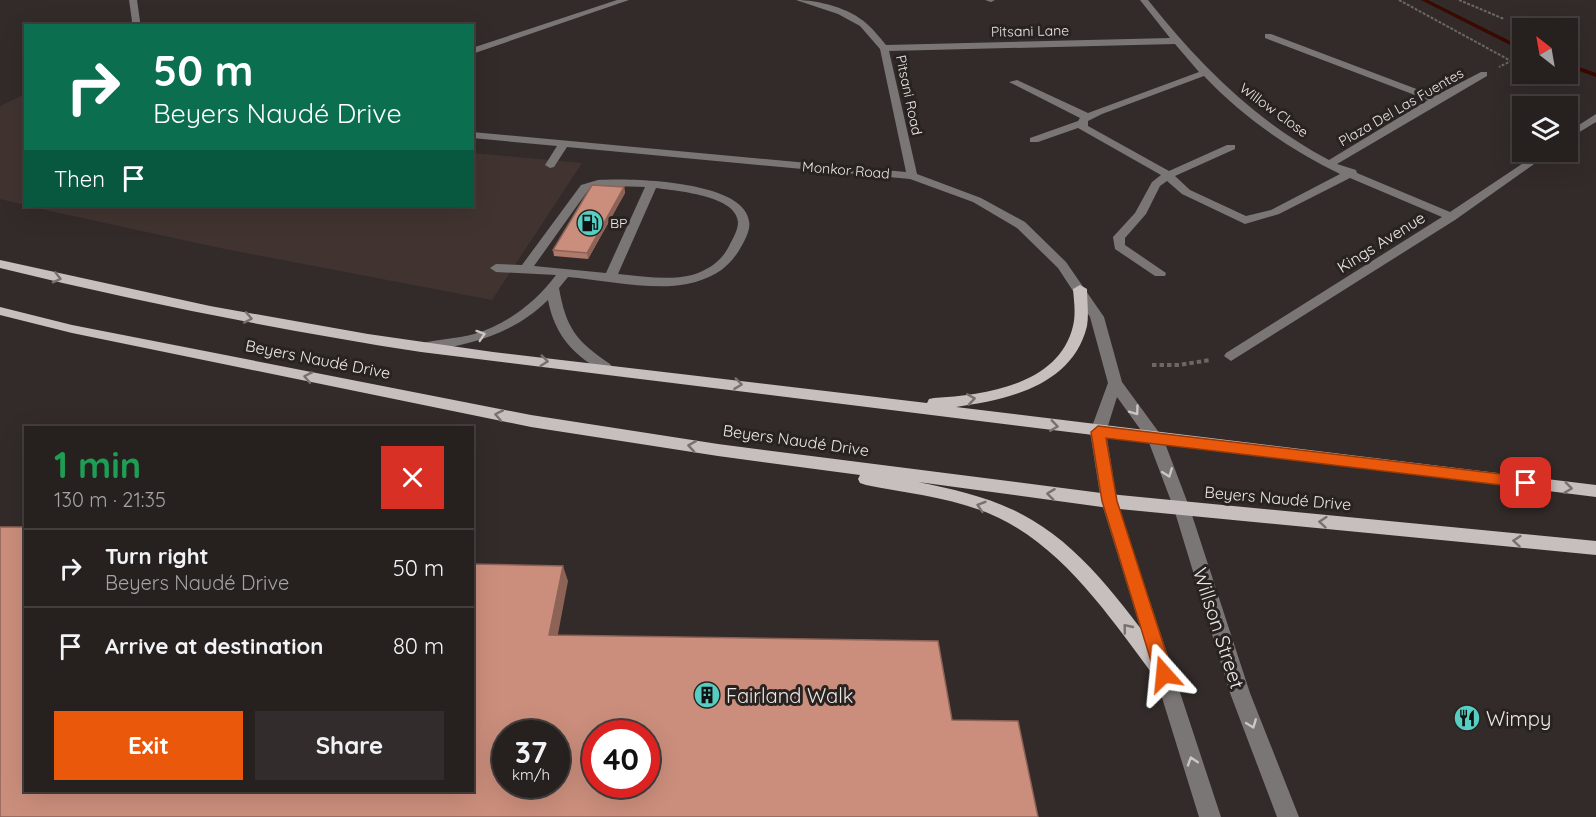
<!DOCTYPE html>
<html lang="en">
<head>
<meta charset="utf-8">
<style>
  :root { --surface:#26201f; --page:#322d2c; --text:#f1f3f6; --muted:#a4a3a4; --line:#423e3d; --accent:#ea580c }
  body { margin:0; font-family:Quicksand,sans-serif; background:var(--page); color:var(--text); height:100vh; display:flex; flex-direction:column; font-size:22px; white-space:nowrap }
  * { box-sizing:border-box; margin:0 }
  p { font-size:20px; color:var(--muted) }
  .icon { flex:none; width:33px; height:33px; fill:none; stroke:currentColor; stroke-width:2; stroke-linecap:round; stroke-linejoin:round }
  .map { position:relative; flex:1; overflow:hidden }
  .sheet { position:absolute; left:24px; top:426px; width:450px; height:366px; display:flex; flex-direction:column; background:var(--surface); border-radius:0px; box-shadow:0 6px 24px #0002,0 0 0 2px var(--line) }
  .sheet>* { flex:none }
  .guide { position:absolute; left:24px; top:24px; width:450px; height:183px; border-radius:0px; box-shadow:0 6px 24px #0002,0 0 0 2px var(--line); background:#0b6e4f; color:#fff; overflow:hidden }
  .needle { width:39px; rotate:329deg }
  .tools { position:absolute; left:1512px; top:18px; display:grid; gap:12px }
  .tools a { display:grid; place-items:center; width:66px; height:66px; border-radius:0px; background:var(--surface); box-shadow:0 6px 24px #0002,0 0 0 2px var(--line); font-size:30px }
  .speed { position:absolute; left:492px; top:720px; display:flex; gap:12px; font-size:30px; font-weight:700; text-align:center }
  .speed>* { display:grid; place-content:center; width:78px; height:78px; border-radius:50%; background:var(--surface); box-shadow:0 6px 24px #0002,0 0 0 2px var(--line); line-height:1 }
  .speed small { font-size:15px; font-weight:400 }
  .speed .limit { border:9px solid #d22; background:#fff; color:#111 }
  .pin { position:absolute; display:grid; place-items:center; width:51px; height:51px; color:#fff; margin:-26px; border-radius:12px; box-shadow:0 3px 9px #0006 }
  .me { position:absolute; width:66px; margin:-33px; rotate:342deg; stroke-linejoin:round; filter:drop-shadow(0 0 4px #0008) }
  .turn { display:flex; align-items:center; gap:21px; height:126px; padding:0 30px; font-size:27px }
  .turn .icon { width:78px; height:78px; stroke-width:2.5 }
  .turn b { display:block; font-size:42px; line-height:51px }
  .then { display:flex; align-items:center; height:57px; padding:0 30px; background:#0003; gap:12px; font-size:22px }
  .round { display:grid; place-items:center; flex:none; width:63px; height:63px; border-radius:0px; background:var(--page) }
  .head { display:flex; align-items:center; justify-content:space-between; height:102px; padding:0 30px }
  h1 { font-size:36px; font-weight:800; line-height:45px; color:#1e9e55 }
  .primary-button { display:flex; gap:12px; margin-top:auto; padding:12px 30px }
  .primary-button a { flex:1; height:69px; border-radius:0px; background:var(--accent); color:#fff; font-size:24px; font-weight:800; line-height:69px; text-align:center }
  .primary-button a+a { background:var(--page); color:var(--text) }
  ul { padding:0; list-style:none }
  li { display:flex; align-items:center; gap:18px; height:78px; padding:0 30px; border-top:2px solid var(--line) }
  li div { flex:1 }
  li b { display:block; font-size:22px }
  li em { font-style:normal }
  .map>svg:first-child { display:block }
  .built { fill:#413430 }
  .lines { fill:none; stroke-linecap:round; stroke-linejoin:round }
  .stream { fill:#3a0900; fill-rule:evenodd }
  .path-far1 { stroke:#6c6664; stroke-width:2; stroke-dasharray:3 1.5; stroke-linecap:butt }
  .path { stroke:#6c6664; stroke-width:4; stroke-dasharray:4.5 3; stroke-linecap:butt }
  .minor { fill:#7a7675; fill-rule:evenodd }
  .major { fill:#c7bfbd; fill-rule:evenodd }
  .wall { fill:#af7a6b }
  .shaded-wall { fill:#8e6357 }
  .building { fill:#cb8e7c; stroke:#8e6357; stroke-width:1.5; fill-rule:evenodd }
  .oneway { stroke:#78706e }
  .oneway2 { stroke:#cac6c4 }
  .route { fill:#ea580c; stroke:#983908; stroke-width:1.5 }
  .labels { text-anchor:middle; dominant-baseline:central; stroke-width:6; stroke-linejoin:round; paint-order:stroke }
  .far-street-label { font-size:14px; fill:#ece8e6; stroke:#282220 }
  .far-poi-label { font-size:14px; fill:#ece8e6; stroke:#282220; text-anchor:start }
  .street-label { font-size:16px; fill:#ece8e6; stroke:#282220 }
  .near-street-label { font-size:20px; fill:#ece8e6; stroke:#282220 }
  .near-poi-label { font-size:20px; fill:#ece8e6; stroke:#282220; text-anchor:start }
</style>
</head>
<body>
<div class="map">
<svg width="1596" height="817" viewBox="0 0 1596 817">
  <rect width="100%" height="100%" fill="#322b29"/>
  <path class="built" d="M25 94V205L0 199V106Z
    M473 153 582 163 492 300 220 248 27 206H472Z"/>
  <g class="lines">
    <path class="stream" d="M1421 0H1428L1522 47V51Z
      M1568 63 1596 73V77L1568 67Z"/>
    <path class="path-far1" d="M1399 0 1511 61 1499 67
      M1459 0 1504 19"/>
    <path class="path" d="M1152 365H1179L1210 360"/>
    <path class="minor" d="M129 0H137L140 21 139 26H130L132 21Z
      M617 0H629L472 54V48Z
      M796 0C818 0 850 8 867 24 874 30 880 38 886 45L1170 38 1140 0H1148C1200 65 1255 121 1329 160L1428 100 1265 38V34H1271L1435 96 1481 72H1487V76L1337 164 1356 170 1357 173 1450 212 1540 152H1551L1455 220 1231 361 1224 356 1226 353 1442 217 1350 178 1279 214 1245 224 1182 194 1167 181 1160 186 1146 214 1125 238V245L1166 273 1165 276H1155L1115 249 1113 237 1135 213 1152 182 1161 175 1078 128 1038 142H1030V138L1078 121 1080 118 1009 82 1017 80 1088 113 1199 72 1175 44 889 51 917 174 981 198 1025 222 1066 262 1104 317 1122 382 1163 438 1190 509 1250 693 1299 817H1277L1230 693 1174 509 1148 440 1117 397 1106 432 1117 501 1221 817H1199L1101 501 1090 432 1108 383 1090 317 1058 268 1017 228 973 202 910 179 567 147 554 167 550 168 545 165 557 146 472 138V132L906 172 880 49 860 26 838 14ZM1204 76C1244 118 1289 149 1340 174L1271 210 1246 216 1190 190 1175 176 1235 149V145H1227L1169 171 1088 126V121L1102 114Z
      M985 0H995L991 2Z
      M1596 114V122L1568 139V132Z
      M598 180C628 178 744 180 749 221 751 229 745 240 741 247 729 269 711 279 687 284 653 291 603 280 568 277L559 288C566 328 576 341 610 364L612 367 610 370C601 373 596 368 589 363 566 347 553 327 548 300 512 335 472 344 424 352L419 350 417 347 419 344C437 339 456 339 474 334 506 325 536 302 556 275L496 272 490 268 496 264 522 265 581 185ZM615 186 645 187 606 273 534 266 589 189ZM656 188C676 191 736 195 738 222 738 229 734 237 730 244 723 260 709 270 692 275 668 281 643 276 618 274Z"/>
    <path class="major" d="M0 260 210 306 368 334 493 352 927 403 929 399 934 398C985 395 1059 385 1073 326 1076 314 1074 301 1073 289L1080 285 1087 289C1087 301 1089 314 1087 326 1073 385 1008 400 956 407L1596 485V497L421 352C279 330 139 302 0 268Z
      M0 307 72 325 531 415 718 444 1109 494 1596 541V555L1109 508 918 482C958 490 997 499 1032 520 1090 554 1130 616 1171 668L1174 674 1171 680 1164 683 1157 680C1112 621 1068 552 999 518 958 498 910 494 866 485L860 483 858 479 860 475 718 456 531 427 72 333 0 315Z"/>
  </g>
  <path class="wall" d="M624 187 625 193 588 259 554 256 553 250Z"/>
  <path class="shaded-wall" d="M624 187 625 193 588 259 587 253Z
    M563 566 568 581 555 650 549 635Z"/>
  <path class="building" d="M592 185 624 187 587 253 553 250Z
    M0 527H26V790H472V564L563 566 549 635 938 641 952 720 1018 721 1038 817H0ZM506 734H556V784H506ZM596 734H646V784H596Z"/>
  <defs><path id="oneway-chevron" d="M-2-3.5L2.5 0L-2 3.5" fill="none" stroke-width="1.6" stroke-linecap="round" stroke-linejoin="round" transform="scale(1.5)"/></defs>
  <g class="oneway">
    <use href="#oneway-chevron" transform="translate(57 278) rotate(14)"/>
    <use href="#oneway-chevron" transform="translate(248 318) rotate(11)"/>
    <use href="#oneway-chevron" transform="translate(544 361) rotate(6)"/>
    <use href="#oneway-chevron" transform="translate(308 377) rotate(-169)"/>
    <use href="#oneway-chevron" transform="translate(738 384) rotate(7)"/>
    <use href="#oneway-chevron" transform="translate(971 399) rotate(-9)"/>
    <use href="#oneway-chevron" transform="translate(499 415) rotate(-169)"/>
    <use href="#oneway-chevron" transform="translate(1054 426) rotate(8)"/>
    <use href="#oneway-chevron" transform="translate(692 446) rotate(-171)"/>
    <use href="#oneway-chevron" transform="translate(1568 488) rotate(7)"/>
    <use href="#oneway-chevron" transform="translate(1051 494) rotate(-173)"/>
    <use href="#oneway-chevron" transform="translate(981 506) rotate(-163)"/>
    <use href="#oneway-chevron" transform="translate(1323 522) rotate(-175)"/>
    <use href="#oneway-chevron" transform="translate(1517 541) rotate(-175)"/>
    <use href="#oneway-chevron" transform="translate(1127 628) rotate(-129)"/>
  </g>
  <g class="oneway2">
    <use href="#oneway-chevron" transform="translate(481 335) rotate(-18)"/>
    <use href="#oneway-chevron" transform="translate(1135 411) rotate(54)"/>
    <use href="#oneway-chevron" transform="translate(1168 473) rotate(69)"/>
    <use href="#oneway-chevron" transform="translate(1252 724) rotate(69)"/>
    <use href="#oneway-chevron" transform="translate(1192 761) rotate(-108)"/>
  </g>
  <path class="route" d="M1098 426 1526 477 1531 478 1533 483 1531 487 1526 488 1106 438 1117 501 1173 674 1171 679 1164 682 1158 679 1155 674 1102 501 1091 432Z"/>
  <defs>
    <symbol id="fuel-disc" viewBox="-11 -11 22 22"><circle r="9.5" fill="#57cec2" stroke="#282220"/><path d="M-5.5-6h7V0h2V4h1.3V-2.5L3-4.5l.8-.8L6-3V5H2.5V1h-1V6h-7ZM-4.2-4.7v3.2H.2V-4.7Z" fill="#111"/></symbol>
    <symbol id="building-disc" viewBox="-11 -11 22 22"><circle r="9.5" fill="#57cec2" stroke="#282220"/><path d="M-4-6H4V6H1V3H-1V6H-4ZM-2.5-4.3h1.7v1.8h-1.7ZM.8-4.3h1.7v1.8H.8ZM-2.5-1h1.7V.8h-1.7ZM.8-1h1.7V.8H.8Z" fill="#111"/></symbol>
    <symbol id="restaurant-disc" viewBox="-11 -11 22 22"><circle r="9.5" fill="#57cec2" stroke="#282220"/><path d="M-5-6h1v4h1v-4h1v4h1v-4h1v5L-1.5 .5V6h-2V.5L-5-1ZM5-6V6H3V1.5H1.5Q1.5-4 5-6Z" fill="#111"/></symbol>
  </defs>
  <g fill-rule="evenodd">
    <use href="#fuel-disc" x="575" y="208" width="30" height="30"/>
    <use href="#building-disc" x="692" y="680" width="30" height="30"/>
    <use href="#restaurant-disc" x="1452" y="703" width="30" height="30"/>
  </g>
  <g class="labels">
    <g class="far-street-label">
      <text transform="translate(1030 31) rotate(-1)">Pitsani Lane</text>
      <text transform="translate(909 95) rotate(78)">Pitsani Road</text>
      <text transform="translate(1401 107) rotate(-30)">Plaza Del Las Fuentes</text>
      <text transform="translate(1274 110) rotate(36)">Willow Close</text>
      <text transform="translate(846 170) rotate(5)">Monkor Road</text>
    </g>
    <g class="far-poi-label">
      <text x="610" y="223">BP</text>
    </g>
    <g class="street-label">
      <text transform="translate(1381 242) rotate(-32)">Kings Avenue</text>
      <text transform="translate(318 359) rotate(11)">Beyers Naudé Drive</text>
      <text transform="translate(796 440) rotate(8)">Beyers Naudé Drive</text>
      <text transform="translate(1278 498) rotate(5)">Beyers Naudé Drive</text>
    </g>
    <g class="near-street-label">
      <text transform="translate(1219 628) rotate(72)">Willson Street</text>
    </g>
    <g class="near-poi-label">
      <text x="726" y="695">Fairland Walk</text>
      <text x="1486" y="718">Wimpy</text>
    </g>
  </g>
</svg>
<div class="tools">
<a><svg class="needle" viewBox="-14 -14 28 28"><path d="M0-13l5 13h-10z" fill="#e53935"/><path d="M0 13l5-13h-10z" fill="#a4a3a4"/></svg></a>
<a><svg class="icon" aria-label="layers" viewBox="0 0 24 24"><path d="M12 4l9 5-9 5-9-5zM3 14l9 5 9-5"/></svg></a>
</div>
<div class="speed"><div>37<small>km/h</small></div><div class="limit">40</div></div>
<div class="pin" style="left:1526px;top:483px;background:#d93025"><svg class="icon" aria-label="arrive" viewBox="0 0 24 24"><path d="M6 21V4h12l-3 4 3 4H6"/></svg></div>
<svg class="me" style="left:1164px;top:674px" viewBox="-20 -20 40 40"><path d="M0-17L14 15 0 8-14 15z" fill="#ea580c" stroke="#fff" stroke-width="4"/></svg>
<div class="guide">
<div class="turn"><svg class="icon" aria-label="right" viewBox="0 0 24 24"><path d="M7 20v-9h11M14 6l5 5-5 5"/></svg><div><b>50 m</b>Beyers Naudé Drive</div></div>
<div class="then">Then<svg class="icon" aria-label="arrive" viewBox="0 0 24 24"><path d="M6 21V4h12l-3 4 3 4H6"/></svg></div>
</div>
<section class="sheet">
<div class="head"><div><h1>1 min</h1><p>130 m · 21:35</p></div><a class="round" style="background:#d93025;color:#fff"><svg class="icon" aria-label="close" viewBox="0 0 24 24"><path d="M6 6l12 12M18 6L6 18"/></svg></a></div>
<ul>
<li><svg class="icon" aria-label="right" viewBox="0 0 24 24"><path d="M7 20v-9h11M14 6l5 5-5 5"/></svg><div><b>Turn right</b><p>Beyers Naudé Drive</p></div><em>50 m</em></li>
<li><svg class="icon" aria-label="arrive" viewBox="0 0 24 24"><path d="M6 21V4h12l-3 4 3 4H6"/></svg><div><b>Arrive at destination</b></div><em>80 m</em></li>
</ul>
<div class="primary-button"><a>Exit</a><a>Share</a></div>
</section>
</div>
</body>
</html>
